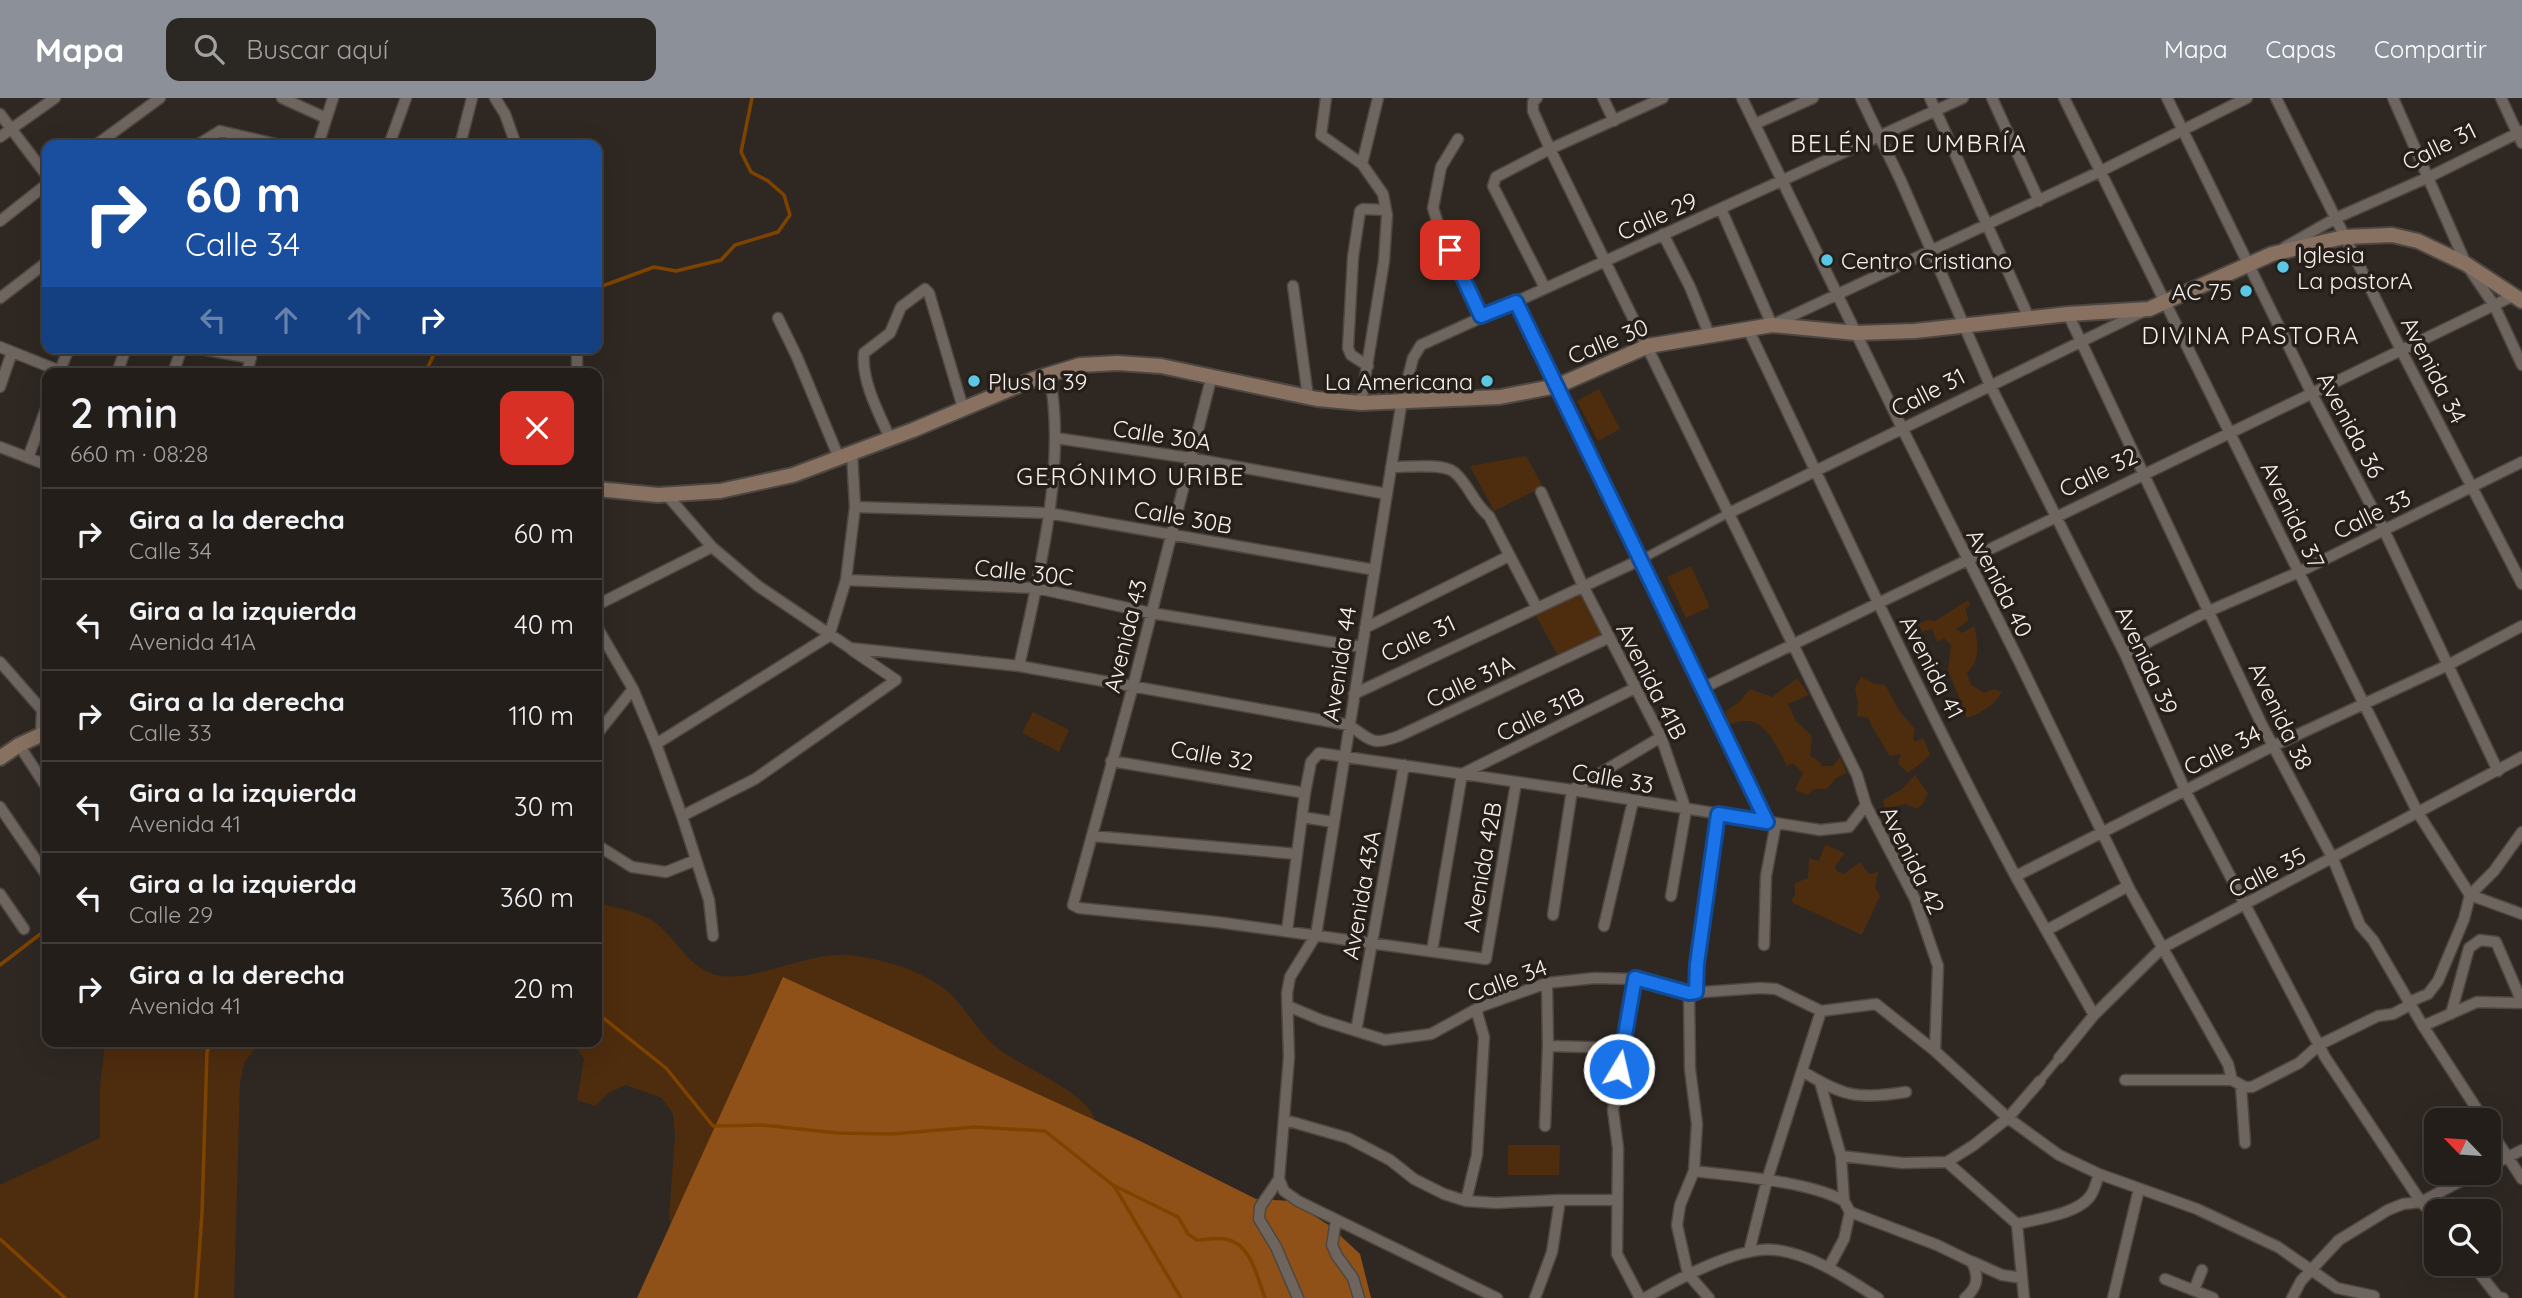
<!DOCTYPE html>
<html lang="es">
<head>
<meta charset="utf-8">
<style>
  :root { --surface:#231e1a; --page:#2b2723; --text:#f1f3f6; --muted:#a3a2a2; --line:#403c39; --accent:#8c9099 }
  body { margin:0; font-family:Quicksand,sans-serif; background:var(--page); color:var(--text); height:100vh; display:flex; flex-direction:column; font-size:26px; white-space:nowrap }
  * { box-sizing:border-box; margin:0 }
  p { font-size:23px; color:var(--muted) }
  .icon { flex:none; width:38px; height:38px; fill:none; stroke:currentColor; stroke-width:2; stroke-linecap:round; stroke-linejoin:round }
  .map { position:relative; flex:1; overflow:hidden }
  .drawer { position:absolute; left:42px; top:270px; width:560px; height:679px; display:flex; flex-direction:column; background:var(--surface); border-radius:14px; box-shadow:0 7px 28px #0002,0 0 0 2px var(--line) }
  .drawer>* { flex:none }
  .banner { position:absolute; left:42px; top:42px; width:560px; height:214px; border-radius:14px; box-shadow:0 7px 28px #0002,0 0 0 2px var(--line); background:#1a4fa0; color:#fff; overflow:hidden }
  .needle { width:46px; rotate:295deg }
  .controls { position:absolute; left:2424px; top:1010px; display:grid; gap:14px }
  .controls a { display:grid; place-items:center; width:77px; height:77px; border-radius:14px; background:var(--surface); box-shadow:0 7px 28px #0002,0 0 0 2px var(--line); font-size:35px }
  .pin { position:absolute; display:grid; place-items:center; width:60px; height:60px; color:#fff; margin:-30px; border-radius:14px; box-shadow:0 4px 10px #0006 }
  .me { position:absolute; width:77px; margin:-38px; rotate:9deg; stroke-linejoin:round; filter:drop-shadow(0 0 5px #0008) }
  .turn { display:flex; align-items:center; gap:24px; height:147px; padding:0 28px; font-size:32px }
  .turn .icon { width:91px; height:91px; stroke-width:2.5 }
  .turn b { display:block; font-size:49px; line-height:60px }
  .lanes { display:flex; align-items:center; height:66px; padding:0 28px; background:#0003; justify-content:center; gap:35px; direction:ltr }
  .lanes .off { opacity:.35 }
  .round { display:grid; place-items:center; flex:none; width:74px; height:74px; border-radius:14px; background:var(--page) }
  .head { display:flex; align-items:center; justify-content:space-between; height:119px; padding:0 28px }
  h1 { font-size:42px; font-weight:600; line-height:52px }
  ul { padding:0; list-style:none }
  li { display:flex; align-items:center; gap:21px; height:91px; padding:0 28px; border-top:2px solid var(--line) }
  li div { flex:1 }
  li b { display:block; font-size:26px }
  li em { font-style:normal }
  header { display:flex; align-items:center; gap:42px; box-sizing:border-box; height:98px; padding:0 35px; background:var(--accent); color:#fff }
  header strong { font-size:33px }
  nav { display:flex; gap:38px; margin-inline-start:auto; font-size:24px }
  .search { width:490px; height:63px; background:var(--page); display:flex; align-items:center; gap:18px; box-sizing:border-box; padding:0 24px; border-radius:14px; color:var(--muted); font-size:26px }
  .map>svg:first-child { display:block }
  .green { fill:#4e2c0e }
  .forest { fill:#8f5117 }
  .lines { fill:none; stroke-linecap:round; stroke-linejoin:round }
  .stream { stroke:#7f4300; stroke-width:3.5 }
  .pedestrian-casing { stroke:#4d4742; stroke-width:10 }
  .minor-casing { stroke:#4d4742; stroke-width:13 }
  .secondary-casing { stroke:#4d4742; stroke-width:18 }
  .pedestrian { stroke:#6e655f; stroke-width:7 }
  .minor { stroke:#6e655f; stroke-width:10 }
  .secondary { stroke:#887160; stroke-width:14 }
  .route-casing { stroke:#114b97; stroke-width:18 }
  .route { stroke:#1a73e8; stroke-width:12 }
  .poi-dot { fill:#5ac8e5; stroke:#251e19; stroke-width:2.5 }
  .labels { text-anchor:middle; dominant-baseline:central; stroke-width:7; stroke-linejoin:round; paint-order:stroke }
  .street-label { font-size:23px; fill:#f6f1ee; stroke:#251e19 }
  .poi-label { font-size:23px; fill:#f6f1ee; stroke:#251e19; text-anchor:start }
  .neighbourhood-label { font-size:24px; letter-spacing:2px; fill:#f6f1ee; stroke:#251e19 }
</style>
</head>
<body>
<header>
<strong>Mapa</strong>
<div class="search"><svg class="icon" aria-label="search" viewBox="0 0 24 24"><circle cx="10" cy="10" r="6"/><path d="M15 15l6 6"/></svg>Buscar aquí</div>
<nav><a>Mapa</a><a>Capas</a><a>Compartir</a></nav>
</header>
<div class="map">
<svg width="2522" height="1200" viewBox="0 0 2522 1200">
  <rect width="100%" height="100%" fill="#2f2822"/>
  <path class="green" d="M1599 291 1620 331 1598 343 1577 303Z
    M1526 358 1543 389 1494 413 1470 368Z
    M1691 468 1710 509 1686 520 1667 479Z
    M1582 491 1603 539 1558 558 1535 516Z
    M1968 502 1970 507 1965 511 1969 522 1956 531 1962 535 1974 528C1979 545 1980 564 1967 575L1971 587 1984 595 1994 591 2002 594C1994 608 1983 614 1967 620L1948 572 1951 547 1944 540 1937 544 1932 531 1922 534 1918 526 1928 522 1935 523Z
    M1861 579 1876 586 1885 587 1900 614 1915 631 1913 641 1915 644 1923 640 1930 656 1924 663 1908 675 1898 665 1901 656 1890 658C1885 650 1870 626 1868 619L1857 618 1858 604 1855 590Z
    M1797 580 1809 597 1788 606 1796 623 1812 638 1810 658 1820 664 1821 668H1833L1840 659 1847 675 1836 680 1827 691H1814L1808 697 1795 692 1803 675 1793 665 1787 668C1779 652 1766 621 1745 623 1740 623 1733 625 1728 627L1725 614 1739 604 1750 591 1772 599Z
    M1033 614 1069 632 1059 654 1022 635Z
    M1915 677 1928 695 1922 707 1916 711 1906 706 1885 710 1883 702 1902 691Z
    M1825 747 1845 755 1835 768 1837 773 1844 776 1860 764 1869 776 1878 774 1875 789 1880 798 1862 837 1791 804 1795 796V785L1808 780 1809 760 1819 763Z
    M597 805C616 810 641 813 657 826 678 843 688 869 716 877 753 886 805 854 847 857 878 860 916 870 942 889 963 904 975 931 995 948 1021 970 1079 989 1094 1019 1097 1024 1097 1033 1099 1039L682 1160 669 1119 675 1038 673 1016 662 1000 626 987 608 995 595 1008 577 1002 584 961 571 943H597Z
    M105 943H261L244 965 240 985 234 1200H0V1087L100 1040V989Z
    M1508 1047H1560L1559 1077H1508Z"/>
  <path class="forest" d="M783 879 1138 1042 1256 1101 1291 1103 1330 1128 1360 1156 1371 1200H637Z"/>
  <g class="lines">
    <path class="stream" d="M597 190 654 169 676 173 721 162 735 147 778 134 790 117 784 97 768 83 751 74 741 54 752 0
      M425 275 437 250
      M0 867 47 831
      M597 915 666 970 713 1028 762 1027 838 1035 891 1036 975 1029 1045 1033 1114 1088 1181 1200
      M1115 1088 1178 1119 1188 1136 1197 1142C1206 1142 1216 1139 1225 1141 1251 1145 1257 1179 1265 1200
      M0 1141 65 1200
      M196 1200 202 1115 207 953 213 943"/>
    <defs>
      <path id="pedestrian" d="M1642 461 1727 416
        M2040 983 2059 960"/>
      <path id="minor" d="M282 0 326 20
        M495 0 505 16 516 47
        M1326 0 1321 37 1362 66 1383 96 1387 117 1384 163 1361 305
        M1537 0 1533 4V13L1550 51 1857 677 1866 707 1915 801 1938 868 1935 953
        M1603 0 1614 23
        M1742 0 1903 332 2019 563 2130 792 2228 966 2232 982
        M1861 0 1901 83 1990 287 2125 556 2185 692 2325 959 2421 1104 2436 1120
        M1930 0 2029 220
        M1992 0 2039 103
        M2064 0 2418 715 2470 797 2522 816
        M2167 0 2312 296 2384 432 2498 673
        M2276 0 2401 252 2522 486
        M2393 0 2466 166 2494 207 2522 267
        M2501 0 2522 45
        M0 16 47 78
        M1755 26 1813 0
        M0 39 55 0
        M1458 41 1441 69 1433 110 1440 132 1481 218
        M96 47 160 0
        M197 47 220 33 280 47
        M318 47 333 0
        M389 47 406 0
        M460 47 472 0
        M1362 66 1378 0
        M1721 111 1772 227 2099 74 2247 0
        M0 123 47 86
        M1663 136 1690 189 1709 236
        M2285 149 2336 120 2429 79 2522 33
        M1293 188 1308 299
        M1545 190 1493 88 1496 79 1550 51 1663 0
        M0 200 47 164
        M1516 204 1767 724
        M2068 216 2262 627 2333 761 2360 827 2373 842 2423 928 2484 1022
        M778 220 797 259 839 360
        M1748 231C1836 414 1920 600 2016 779 2042 825 2068 871 2094 917
        M0 249 65 275
        M196 250 251 260
        M577 250V275
        M1368 268 1351 257 1348 250 1353 159 1360 113 1363 111 1386 112
        M59 275 69 250
        M117 275 126 250
        M173 275 182 250
        M247 275 253 250
        M1212 277 1133 588 1073 807 1079 810 1217 824 1486 861 1516 685
        M0 289 12 254
        M890 340C879 316 861 282 864 255L890 235 901 209 925 191 929 195 963 310
        M1056 340 1190 360 1387 396
        M0 349 47 367
        M28 360 47 308
        M1391 369C1405 369 1443 365 1454 374 1468 385 1473 405 1489 418L1537 510
        M1541 394 1583 488 1661 639 1686 712 1671 798
        M666 396 712 449 758 488 850 550 1019 568 1349 627C1372 643 1372 648 1399 638L1608 540
        M855 409 1048 415 1375 472
        M1727 416 2142 214
        M846 482 1036 490 1151 515 1362 549
        M597 507 712 449
        M597 529 633 591 656 646 682 718 709 802 713 838
        M1365 530 1509 458
        M2125 556 2209 513 2299 474 2522 364
        M0 564 42 612
        M1019 568C1038 482 1068 362 1049 276
        M1703 590 2513 198
        M1354 596 1642 461
        M41 636 42 612 47 604
        M597 636 633 591
        M656 646 829 538 846 482 855 409 852 355
        M19 647 47 690
        M1111 663 1305 695
        M0 709 47 778
        M682 718 755 681 896 582 852 552
        M1302 719 1333 724
        M1092 738 1297 756
        M597 747 632 769 666 774 696 762
        M2016 778 2273 648 2448 567 2522 528
        M0 796 24 831
        M1553 817 1572 692 1661 639
        M1604 828 1633 703
        M2047 832 2128 788
        M1287 833 1305 695 1311 664 1319 655 1572 692 1820 732 1849 729 1866 707
        M1764 847 1766 778 1776 725
        M1432 853 1462 676 1635 590
        M1635 881 1613 1012 1618 1050 1617 1156 1640 1200
        M1696 894 1697 866 1718 716
        M1689 895 1690 971 1697 1026 1694 1073 1680 1107 1677 1127 1688 1176 1709 1200
        M1288 908 1321 922 1385 942 1431 936 1482 908 1547 885 1595 880 1635 881 1689 895 1760 890 1776 891 1821 913 1876 906 1935 953 2008 1020 2059 1057 2099 1076 2197 1111 2278 1149 2337 1190 2374 1198
        M2451 916 2469 850 2480 842 2496 844 2522 904
        M2423 928 2477 904 2522 905
        M1356 933 1404 667
        M1548 948 1622 950
        M2059 960 2094 917 2162 850 2522 659
        M1802 973C1843 998 1857 1002 1906 994
        M2125 982H2232L2245 989H2252L2299 965 2319 947 2378 918 2393 916 2406 909 2409 904 2428 896 2438 883 2464 821 2470 797 2494 773 2522 734
        M1820 984 1841 1058
        M2241 988 2245 1045
        M1285 1022 1348 1040 1390 1062 1414 1081 1444 1096 1466 1103 1496 1105 1560 1102H1617
        M1545 1028 1548 948 1547 885
        M2488 1029 2522 1081
        M1947 1064 2017 1126 2024 1200
        M2488 1069 2522 1052
        M1694 1073C1735 1078 1809 1083 1844 1103L1841 1058 1902 1065 1947 1064 1974 1047 2008 1020 2040 983
        M1279 1081 1284 1093 1298 1103 1497 1200
        M1466 1103 1477 1057 1484 939 1476 911
        M1844 1103 1850 1114 1937 1147 1972 1164C1979 1179 1978 1189 1965 1200
        M1336 1122 1332 1147 1337 1158 1353 1180 1359 1200
        M2017 1126C2037 1121 2079 1116 2091 1097 2095 1091 2097 1082 2099 1076
        M1749 1154 1767 1082 1821 913
        M1973 1164 2002 1177 2022 1180
        M2472 1166 2498 1199 2503 1200
        M1829 1169 1844 1141 1850 1114
        M2165 1181 2213 1200
        M2194 1192 2202 1172
        M1298 1200 1276 1149 1259 1121 1260 1109 1279 1081 1289 959 1287 895 1290 879 1316 837 1402 302 1413 260 1421 247 1963 0
        M1535 1200 1552 1154 1560 1102
        M1645 1200C1676 1182 1739 1147 1776 1152 1814 1157 1846 1180 1878 1200
        M2113 1200 2139 1091
        M2292 1200 2301 1183 2339 1142 2388 1112 2403 1106 2421 1104 2478 1074"/>
      <path id="secondary" d="M597 391 658 397 720 393 793 377 913 332 1034 281 1080 267 1118 265 1161 268 1317 301 1361 305 1500 299 1557 288 1648 248 1772 227 1856 235 1915 233 2068 216 2149 211 2272 156 2344 139 2392 137 2418 143 2466 166 2522 203
        M0 660 19 647 47 634"/>
    </defs>
    <use href="#pedestrian" class="pedestrian-casing"/>
    <use href="#minor" class="minor-casing"/>
    <use href="#secondary" class="secondary-casing"/>
    <use href="#pedestrian" class="pedestrian"/>
    <use href="#minor" class="minor"/>
    <use href="#secondary" class="secondary"/>
  </g>
  <g class="lines">
    <defs>
      <path id="route" d="M1450 152 1481 218 1516 204 1767 724 1718 716 1697 866 1696 894 1689 895 1635 880 1619 971"/>
    </defs>
    <use href="#route" class="route-casing"/>
    <use href="#route" class="route"/>
  </g>
  <g class="poi-dot">
    <circle cx="1827" cy="162" r="7"/>
    <circle cx="2283" cy="169" r="7"/>
    <circle cx="2246" cy="193" r="7"/>
    <circle cx="974" cy="283" r="7"/>
    <circle cx="1487" cy="283" r="7"/>
  </g>
  <g class="labels">
    <g class="street-label">
      <text transform="translate(2439 48) rotate(-26)">Calle 31</text>
      <text transform="translate(1657 118) rotate(-24)">Calle 29</text>
      <text transform="translate(1608 243) rotate(-22)">Calle 30</text>
      <text transform="translate(2434 272) rotate(63)">Avenida 34</text>
      <text transform="translate(1928 294) rotate(-27)">Calle 31</text>
      <text transform="translate(2351 327) rotate(62)">Avenida 36</text>
      <text transform="translate(1162 337) rotate(9)">Calle 30A</text>
      <text transform="translate(2098 374) rotate(-26)">Calle 32</text>
      <text transform="translate(2372 416) rotate(-26)">Calle 33</text>
      <text transform="translate(2293 417) rotate(64)">Avenida 37</text>
      <text transform="translate(1183 419) rotate(10)">Calle 30B</text>
      <text transform="translate(1024 474) rotate(6)">Calle 30C</text>
      <text transform="translate(2000 485) rotate(63)">Avenida 40</text>
      <text transform="translate(1125 538) rotate(-76)">Avenida 43</text>
      <text transform="translate(1418 540) rotate(-25)">Calle 31</text>
      <text transform="translate(2147 562) rotate(65)">Avenida 39</text>
      <text transform="translate(1339 566) rotate(-81)">Avenida 44</text>
      <text transform="translate(1932 569) rotate(63)">Avenida 41</text>
      <text transform="translate(1470 583) rotate(-25)">Calle 31A</text>
      <text transform="translate(1652 583) rotate(63)">Avenida 41B</text>
      <text transform="translate(1540 616) rotate(-26)">Calle 31B</text>
      <text transform="translate(2281 618) rotate(64)">Avenida 38</text>
      <text transform="translate(2222 652) rotate(-27)">Calle 34</text>
      <text transform="translate(1212 657) rotate(10)">Calle 32</text>
      <text transform="translate(1613 680) rotate(10)">Calle 33</text>
      <text transform="translate(1913 762) rotate(64)">Avenida 42</text>
      <text transform="translate(1482 769) rotate(-80)">Avenida 42B</text>
      <text transform="translate(2267 774) rotate(-27)">Calle 35</text>
      <text transform="translate(1361 797) rotate(-80)">Avenida 43A</text>
      <text transform="translate(1507 882) rotate(-20)">Calle 34</text>
    </g>
    <g class="poi-label">
      <text x="2297" y="156">Iglesia<tspan x="2297" dy="26">La pastorA</tspan></text>
      <text x="1841" y="162">Centro Cristiano</text>
      <text x="2232" y="193" text-anchor="end">AC 75</text>
      <text x="988" y="283">Plus la 39</text>
      <text x="1473" y="283" text-anchor="end">La Americana</text>
    </g>
    <g class="neighbourhood-label">
      <text x="1909" y="45">BELÉN DE UMBRÍA</text>
      <text x="2251" y="237">DIVINA PASTORA</text>
      <text x="1131" y="378">GERÓNIMO URIBE</text>
    </g>
  </g>
</svg>
<div class="controls">
<a><svg class="needle" viewBox="-14 -14 28 28"><path d="M0-13l5 13h-10z" fill="#e53935"/><path d="M0 13l5-13h-10z" fill="#a3a2a2"/></svg></a>
<a><svg class="icon" aria-label="search" viewBox="0 0 24 24"><circle cx="10" cy="10" r="6"/><path d="M15 15l6 6"/></svg></a>
</div>
<div class="pin" style="left:1450px;top:152px;background:#d93025"><svg class="icon" aria-label="arrive" viewBox="0 0 24 24"><path d="M6 21V4h12l-3 4 3 4H6"/></svg></div>
<svg class="me" style="left:1619px;top:971px" viewBox="-20 -20 40 40"><circle r="17" fill="#1a73e8" stroke="#fff" stroke-width="3"/><path d="M0-11L8 9 0 5-8 9z" fill="#fff"/></svg>
<div class="banner">
<div class="turn"><svg class="icon" aria-label="right" viewBox="0 0 24 24"><path d="M7 20v-9h11M14 6l5 5-5 5"/></svg><div><b>60 m</b>Calle 34</div></div>
<div class="lanes"><svg class="icon off" aria-label="left" viewBox="0 0 24 24"><path d="M17 20v-9H6M10 6l-5 5 5 5"/></svg><svg class="icon off" aria-label="ahead" viewBox="0 0 24 24"><path d="M12 20V5M6 11l6-6 6 6"/></svg><svg class="icon off" aria-label="ahead" viewBox="0 0 24 24"><path d="M12 20V5M6 11l6-6 6 6"/></svg><svg class="icon" aria-label="right" viewBox="0 0 24 24"><path d="M7 20v-9h11M14 6l5 5-5 5"/></svg></div>
</div>
<section class="drawer">
<div class="head"><div><h1>2 min</h1><p>660 m · 08:28</p></div><a class="round" style="background:#d93025;color:#fff"><svg class="icon" aria-label="close" viewBox="0 0 24 24"><path d="M6 6l12 12M18 6L6 18"/></svg></a></div>
<ul>
<li><svg class="icon" aria-label="right" viewBox="0 0 24 24"><path d="M7 20v-9h11M14 6l5 5-5 5"/></svg><div><b>Gira a la derecha</b><p>Calle 34</p></div><em>60 m</em></li>
<li><svg class="icon" aria-label="left" viewBox="0 0 24 24"><path d="M17 20v-9H6M10 6l-5 5 5 5"/></svg><div><b>Gira a la izquierda</b><p>Avenida 41A</p></div><em>40 m</em></li>
<li><svg class="icon" aria-label="right" viewBox="0 0 24 24"><path d="M7 20v-9h11M14 6l5 5-5 5"/></svg><div><b>Gira a la derecha</b><p>Calle 33</p></div><em>110 m</em></li>
<li><svg class="icon" aria-label="left" viewBox="0 0 24 24"><path d="M17 20v-9H6M10 6l-5 5 5 5"/></svg><div><b>Gira a la izquierda</b><p>Avenida 41</p></div><em>30 m</em></li>
<li><svg class="icon" aria-label="left" viewBox="0 0 24 24"><path d="M17 20v-9H6M10 6l-5 5 5 5"/></svg><div><b>Gira a la izquierda</b><p>Calle 29</p></div><em>360 m</em></li>
<li><svg class="icon" aria-label="right" viewBox="0 0 24 24"><path d="M7 20v-9h11M14 6l5 5-5 5"/></svg><div><b>Gira a la derecha</b><p>Avenida 41</p></div><em>20 m</em></li>
</ul>
</section>
</div>
</body>
</html>
